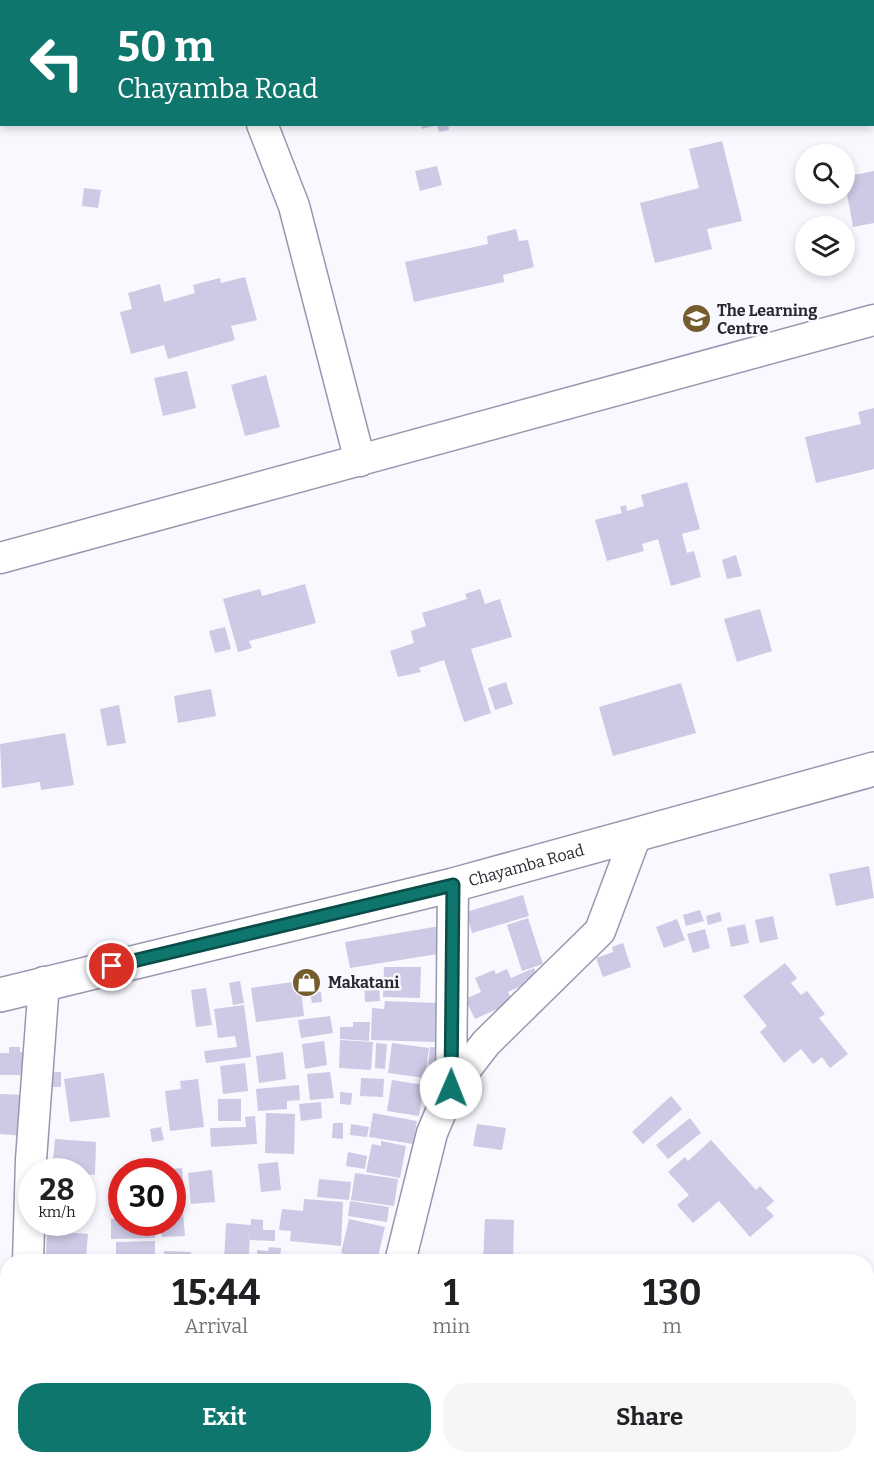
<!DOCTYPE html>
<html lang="en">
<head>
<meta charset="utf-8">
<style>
  :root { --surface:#fff; --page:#f6f6f6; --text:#202124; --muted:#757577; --accent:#0f766e }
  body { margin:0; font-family:Bitter,serif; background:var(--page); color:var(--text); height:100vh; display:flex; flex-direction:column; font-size:22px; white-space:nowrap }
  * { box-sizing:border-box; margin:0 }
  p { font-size:20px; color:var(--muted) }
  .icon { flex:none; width:33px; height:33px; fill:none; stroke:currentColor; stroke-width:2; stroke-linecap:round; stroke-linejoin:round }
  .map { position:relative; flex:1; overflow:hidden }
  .side { position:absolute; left:0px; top:1254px; width:874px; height:210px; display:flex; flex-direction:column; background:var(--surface); border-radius:24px 24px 0 0; box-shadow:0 3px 9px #0003 }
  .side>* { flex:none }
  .hud { position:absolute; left:0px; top:0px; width:874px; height:126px; box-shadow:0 3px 9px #0003; background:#0f766e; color:#fff; overflow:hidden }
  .fabs { position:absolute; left:795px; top:144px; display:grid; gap:12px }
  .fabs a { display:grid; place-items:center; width:60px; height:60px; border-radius:50%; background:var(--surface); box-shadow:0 3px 9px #0003; font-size:30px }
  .speed { position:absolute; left:18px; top:1158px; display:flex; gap:12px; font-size:30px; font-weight:700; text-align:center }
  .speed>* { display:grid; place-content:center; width:78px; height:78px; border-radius:50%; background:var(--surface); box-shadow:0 3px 9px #0003; line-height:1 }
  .speed small { font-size:15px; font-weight:400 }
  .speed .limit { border:9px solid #d22; background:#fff; color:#111 }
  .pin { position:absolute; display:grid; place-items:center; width:51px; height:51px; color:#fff; margin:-26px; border:3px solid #fff; border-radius:50%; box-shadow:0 2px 6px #0007 }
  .me { position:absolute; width:66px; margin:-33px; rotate:1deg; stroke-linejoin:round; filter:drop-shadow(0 0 4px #0008) }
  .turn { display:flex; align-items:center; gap:21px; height:126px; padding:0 18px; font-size:27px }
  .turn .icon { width:78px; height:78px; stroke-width:2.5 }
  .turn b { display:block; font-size:42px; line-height:51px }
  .eta { display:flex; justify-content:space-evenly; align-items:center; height:102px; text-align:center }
  .eta b { font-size:36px; font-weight:700; line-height:42px }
  .primary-button { display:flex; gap:12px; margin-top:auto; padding:12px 18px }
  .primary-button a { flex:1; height:69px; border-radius:24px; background:var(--accent); color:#fff; font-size:24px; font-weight:700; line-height:69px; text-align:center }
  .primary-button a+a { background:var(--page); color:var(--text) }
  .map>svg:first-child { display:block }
  .building { fill:#cccae5 }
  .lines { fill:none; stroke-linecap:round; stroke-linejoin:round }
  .street-casing { stroke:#9996b0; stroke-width:33 }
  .secondary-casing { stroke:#9996b0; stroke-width:36 }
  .street { stroke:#fff; stroke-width:30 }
  .secondary { stroke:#fff; stroke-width:33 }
  .route-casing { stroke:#0a4d48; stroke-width:15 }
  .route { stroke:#0f766e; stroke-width:10 }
  .labels { text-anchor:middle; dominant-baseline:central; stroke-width:5; stroke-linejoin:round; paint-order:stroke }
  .poi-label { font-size:16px; font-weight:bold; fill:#292832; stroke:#f9f8fe; text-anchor:start }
  .street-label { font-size:16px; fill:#292832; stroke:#f9f8fe }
</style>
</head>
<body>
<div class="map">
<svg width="874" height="1464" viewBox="0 0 874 1464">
  <rect width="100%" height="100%" fill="#f9f8fe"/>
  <path class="building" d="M421 124H448L449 130 439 132 437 125 422 129Z
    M722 141 742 221 707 229 712 249 655 263 640 203 699 188 689 149Z
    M437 166 442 185 420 191 415 171Z
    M874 171V223L853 227 844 177Z
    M84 188 101 190 98 208 82 206Z
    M516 229 519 241 528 240 534 267 503 275 504 282 414 302 405 262 488 244 487 236Z
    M245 277 257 320 231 326 235 340 168 359 164 345 131 354 120 312 132 309 128 293 160 284 164 302 195 293 193 285 220 278 221 283Z
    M187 371 196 408 163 416 154 378Z
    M266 375 280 427 245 436 231 385Z
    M874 408V469L816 483 805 437 861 424 858 412Z
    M687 482 700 529 682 534 687 553 694 551 701 577 671 586 658 539 642 544 644 551 607 561 595 520 622 513 620 507 626 505 627 511 644 506 641 495Z
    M736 555 742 576 727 579 722 560Z
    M305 584 316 623 249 641 252 648 238 652 223 599 260 589 262 596Z
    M480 589 485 604 500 599 512 637 471 649 491 713 464 722 444 660 419 668 421 672 398 677 390 651 414 643 411 631 426 626 422 613 467 599 465 594Z
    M760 609 772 651 737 662 724 619Z
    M225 627 231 649 215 653 209 631Z
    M506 682 513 704 495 710 488 688Z
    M681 683 696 733 613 756 599 707Z
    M211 689 216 716 178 723 174 696Z
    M119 705 126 743 107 746 100 709Z
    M65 733 74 785 41 790 40 782 2 788 0 744Z
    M869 866 874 898 836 906 829 874Z
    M523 895 529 916 472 933 466 912Z
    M700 910 704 921 686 926 683 915Z
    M720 912 722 921 708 925 706 916Z
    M773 916 778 939 760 943 755 920Z
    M528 918 543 964 522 971 507 925Z
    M677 919 685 940 664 948 656 927Z
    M745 924 749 943 731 947 727 928Z
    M440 926 444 953 350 968 345 942Z
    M705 929 710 948 693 953 687 934Z
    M623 943 631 967 603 977 596 958 613 952 612 947Z
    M785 963 797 978 791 983 801 995 807 991 825 1014 819 1018 848 1054 830 1068 822 1057 813 1064 801 1049 784 1063 760 1032 767 1026 743 996Z
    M384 967H421L420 998 383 997Z
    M534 968 538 978 508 992 513 1002 475 1019 465 999 481 992 475 978 494 970 496 974 507 969 511 978Z
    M379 980 380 1001 365 1002 364 982Z
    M240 981 244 1003 233 1005 229 983Z
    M300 981 304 1016 256 1022 251 988Z
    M206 988 212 1025 196 1027 191 990Z
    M321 992 322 1002 312 1003 310 993Z
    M385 1001 436 1003 435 1042 371 1040 372 1008 384 1009Z
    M244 1005 251 1057 206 1063 204 1051 237 1047 235 1036 218 1038 214 1009Z
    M330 1016 333 1033 301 1038 298 1020Z
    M353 1022H370L369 1041 340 1039V1027H353Z
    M340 1040 373 1042 371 1070 339 1068Z
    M324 1041 327 1065 305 1069 302 1044Z
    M376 1043 387 1044 385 1069 375 1068Z
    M392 1043 429 1048 425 1078 388 1073Z
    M9 1047H20V1052H27L26 1075H0V1053H9Z
    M430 1047 441 1048 439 1068H428Z
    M283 1052 286 1079 259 1083 256 1056Z
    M245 1063 248 1091 223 1094 220 1066Z
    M52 1072H61V1087H50Z
    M330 1072 334 1098 310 1100 307 1074Z
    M104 1073 110 1117 70 1122 64 1079Z
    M361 1078 384 1079 383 1097 360 1096Z
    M198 1079 204 1127 170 1131 165 1091 181 1089 180 1081Z
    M392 1080 424 1085 419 1116 387 1111Z
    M299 1085 300 1100 287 1101V1109L258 1111 256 1089Z
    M340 1092 352 1093 351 1105 340 1104Z
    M0 1094 26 1095 24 1136 0 1134Z
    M671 1096 682 1109 643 1144 632 1132Z
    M218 1099H241V1121H218Z
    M321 1102 322 1118 301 1121 299 1104Z
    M266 1113 295 1114 294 1154 265 1153Z
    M373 1113 417 1121 413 1144 369 1137Z
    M255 1116 257 1144 211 1147 210 1128 246 1127 245 1117Z
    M690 1118 701 1133 668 1159 656 1145Z
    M333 1123H343V1139L332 1138Z
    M351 1124 369 1127 367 1137 350 1135Z
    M477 1124 506 1128 502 1150 473 1146Z
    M161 1127 164 1140 152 1142 150 1129Z
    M55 1139 96 1142 95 1175 82 1174V1172H52Z
    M711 1140 756 1190 760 1186 774 1201 766 1208 774 1216 750 1237 719 1201 693 1223 677 1205 689 1195 668 1172 685 1157 688 1161Z
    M381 1141 406 1146 400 1178 366 1172 372 1144 381 1146Z
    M348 1152 367 1156 365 1169 346 1166Z
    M278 1162 281 1190 261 1192 258 1164Z
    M182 1168 185 1206 172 1208V1172L161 1170Z
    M212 1170 215 1202 191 1204 188 1173Z
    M355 1173 398 1179 394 1206 351 1200Z
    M319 1179 351 1182 349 1200 317 1197Z
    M304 1199 343 1202 341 1246 290 1241 291 1231 279 1230 282 1209 303 1211Z
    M350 1201 389 1207 387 1222 348 1216Z
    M183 1213 185 1236 162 1237 161 1222H172V1214Z
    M111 1219H122V1222H155V1238L111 1239Z
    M251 1219 263 1220V1230H275V1241L250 1240V1231L249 1254 253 1255V1262H224L226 1223 251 1225Z
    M349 1219 385 1227 377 1261 341 1253Z
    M485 1219 514 1220 513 1262H483Z
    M47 1231 88 1234 86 1258 46 1255Z
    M155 1241V1262H116V1242Z
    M269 1247 281 1248 280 1262H257V1250L268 1251Z
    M164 1251 191 1252V1262H164Z
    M318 1254 342 1259 341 1262H316Z
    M0 1313H5V1348H0Z
    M0 1372H8V1409H0Z
    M253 1456H276L278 1458 274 1464H256L250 1461Z
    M294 1456H313L331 1461 330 1464H292Z
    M731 1456H813L814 1464H776L775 1460 732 1464Z"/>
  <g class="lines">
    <defs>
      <path id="street" d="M182 0 183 2
        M262 124 294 206 360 461
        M0 558 874 320
        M451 1088 453 885
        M28 1262 31 1160 44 982
        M400 1262 432 1133 451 1088 486 1043 600 931 636 835
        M28 1456V1464
        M362 1464 363 1456"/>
      <g id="secondary">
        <path id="s1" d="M0 995 453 885 874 769"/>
      </g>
    </defs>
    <use href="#street" class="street-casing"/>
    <use href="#secondary" class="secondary-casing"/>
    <use href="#street" class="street"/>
    <use href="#secondary" class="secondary"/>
  </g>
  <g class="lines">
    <defs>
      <path id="route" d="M112 966 453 885 451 1088"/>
    </defs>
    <use href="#route" class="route-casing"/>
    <use href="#route" class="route"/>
  </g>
  <defs>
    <symbol id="school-disc" viewBox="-11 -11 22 22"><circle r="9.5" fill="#755c2d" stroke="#f9f8fe"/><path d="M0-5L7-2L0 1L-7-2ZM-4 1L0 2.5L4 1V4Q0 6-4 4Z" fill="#fff"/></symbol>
    <symbol id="shop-disc" viewBox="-11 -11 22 22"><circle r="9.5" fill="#755c2d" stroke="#f9f8fe"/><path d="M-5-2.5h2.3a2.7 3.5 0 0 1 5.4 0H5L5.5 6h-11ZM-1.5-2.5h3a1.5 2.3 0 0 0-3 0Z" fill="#fff"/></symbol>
  </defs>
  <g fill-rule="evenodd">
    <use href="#school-disc" x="680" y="302" width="33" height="33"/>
    <use href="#shop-disc" x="290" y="966" width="33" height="33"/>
  </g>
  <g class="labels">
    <g class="poi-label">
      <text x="717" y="310">The Learning<tspan x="717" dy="18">Centre</tspan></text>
      <text x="328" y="982">Makatani</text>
    </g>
    <g class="street-label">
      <text stroke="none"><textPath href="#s1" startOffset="542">Chayamba Road</textPath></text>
    </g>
  </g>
</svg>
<div class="fabs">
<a><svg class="icon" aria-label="search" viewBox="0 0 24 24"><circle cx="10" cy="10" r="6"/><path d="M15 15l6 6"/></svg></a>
<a><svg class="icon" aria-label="layers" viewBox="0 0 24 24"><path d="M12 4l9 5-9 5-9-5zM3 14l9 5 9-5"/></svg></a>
</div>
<div class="speed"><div>28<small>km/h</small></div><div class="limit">30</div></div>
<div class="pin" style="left:112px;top:966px;background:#d93025"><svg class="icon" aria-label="arrive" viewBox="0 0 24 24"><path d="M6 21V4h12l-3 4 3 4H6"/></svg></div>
<svg class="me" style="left:451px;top:1088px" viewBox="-20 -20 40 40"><circle r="19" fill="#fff"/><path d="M0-13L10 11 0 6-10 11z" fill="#0f766e"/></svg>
<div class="hud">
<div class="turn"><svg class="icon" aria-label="left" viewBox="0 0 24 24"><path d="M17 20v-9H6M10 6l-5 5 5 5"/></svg><div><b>50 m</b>Chayamba Road</div></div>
</div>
<section class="side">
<div class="eta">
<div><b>15:44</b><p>Arrival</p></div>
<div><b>1</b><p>min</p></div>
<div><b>130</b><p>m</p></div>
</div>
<div class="primary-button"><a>Exit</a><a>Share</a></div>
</section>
</div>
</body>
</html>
